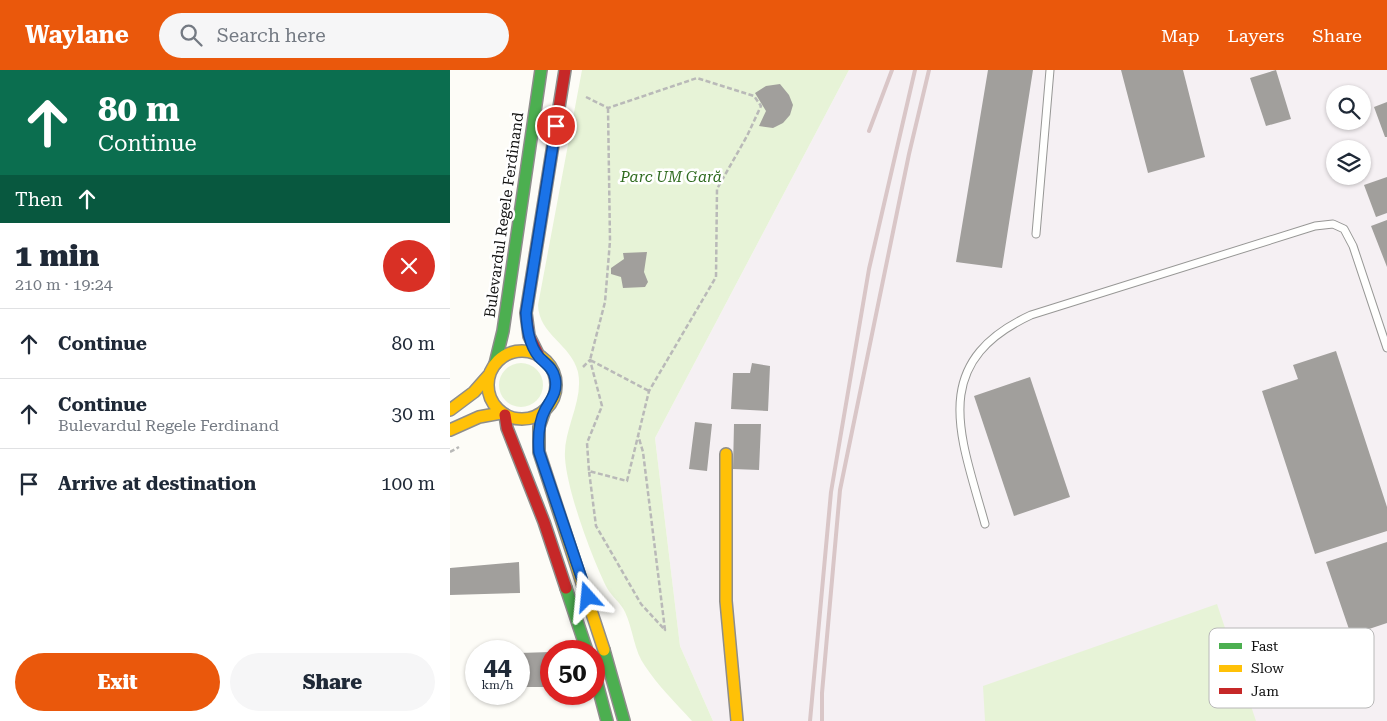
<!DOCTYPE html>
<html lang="en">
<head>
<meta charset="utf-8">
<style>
  :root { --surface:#fff; --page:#f6f6f7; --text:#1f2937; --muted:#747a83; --line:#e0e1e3; --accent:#ea580c }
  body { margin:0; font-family:"Roboto Serif",serif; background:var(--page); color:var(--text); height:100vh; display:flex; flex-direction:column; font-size:19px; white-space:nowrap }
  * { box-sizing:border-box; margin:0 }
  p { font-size:16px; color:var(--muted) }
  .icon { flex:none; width:28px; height:28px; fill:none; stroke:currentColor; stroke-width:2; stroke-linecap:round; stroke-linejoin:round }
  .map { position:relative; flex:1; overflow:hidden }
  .details { display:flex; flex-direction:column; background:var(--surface); width:450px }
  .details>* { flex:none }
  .top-card { background:#0b6e4f; color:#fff; overflow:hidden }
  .fabs { position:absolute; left:876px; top:15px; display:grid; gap:10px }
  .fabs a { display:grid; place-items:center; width:45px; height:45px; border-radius:50%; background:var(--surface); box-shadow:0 1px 4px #0004; font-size:25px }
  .speed { position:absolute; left:15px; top:570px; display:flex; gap:10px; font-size:25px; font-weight:700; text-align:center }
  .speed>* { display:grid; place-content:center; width:65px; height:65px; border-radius:50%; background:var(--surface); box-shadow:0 1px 4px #0004; line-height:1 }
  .speed small { font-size:12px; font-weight:400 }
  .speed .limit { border:8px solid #d22; background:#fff; color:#111 }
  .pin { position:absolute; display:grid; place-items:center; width:42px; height:42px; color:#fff; margin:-21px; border:2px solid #fff; border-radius:50%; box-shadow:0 1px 5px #0007 }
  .me { position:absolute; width:55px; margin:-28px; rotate:342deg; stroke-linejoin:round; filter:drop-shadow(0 0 4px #0008) }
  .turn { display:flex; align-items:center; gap:18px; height:105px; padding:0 15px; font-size:22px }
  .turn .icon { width:65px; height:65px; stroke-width:2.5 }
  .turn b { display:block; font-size:35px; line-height:42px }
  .then { display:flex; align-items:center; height:48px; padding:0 15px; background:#0003; gap:10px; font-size:19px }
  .round { display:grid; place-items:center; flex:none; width:52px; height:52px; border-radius:26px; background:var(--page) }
  .headline { display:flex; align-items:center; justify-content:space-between; height:85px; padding:0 15px }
  h1 { font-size:30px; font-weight:800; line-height:38px }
  .primary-button { display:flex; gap:10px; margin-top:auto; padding:10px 15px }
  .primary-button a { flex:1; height:58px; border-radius:30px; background:var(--accent); color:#fff; font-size:20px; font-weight:800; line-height:58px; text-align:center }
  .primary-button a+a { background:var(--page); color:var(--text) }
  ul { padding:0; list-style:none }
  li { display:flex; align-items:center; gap:15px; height:70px; padding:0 15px; border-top:1px solid var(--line) }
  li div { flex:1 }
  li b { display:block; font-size:19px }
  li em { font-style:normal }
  header { display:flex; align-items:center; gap:30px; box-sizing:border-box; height:70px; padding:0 25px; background:var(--accent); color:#fff }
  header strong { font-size:24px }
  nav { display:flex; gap:28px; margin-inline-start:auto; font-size:18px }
  .search { width:350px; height:45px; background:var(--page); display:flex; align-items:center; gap:12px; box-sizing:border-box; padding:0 18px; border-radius:28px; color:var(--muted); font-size:19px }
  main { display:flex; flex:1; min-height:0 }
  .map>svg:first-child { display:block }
  .industrial { fill:#f5f0f3; fill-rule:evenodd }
  .green { fill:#e7f3d7 }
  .building { fill:#a19f9c }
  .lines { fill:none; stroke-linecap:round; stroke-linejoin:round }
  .lane-casing { stroke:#979795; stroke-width:9 }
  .fast-casing { stroke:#8e8d8b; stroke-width:14 }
  .slow-casing { stroke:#8e8d8b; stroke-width:14 }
  .jam-casing { stroke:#8e8d8b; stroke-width:14 }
  .path { stroke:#b9b9b8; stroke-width:2.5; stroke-dasharray:5 2.5; stroke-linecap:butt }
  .lane { stroke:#fffffe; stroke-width:7 }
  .fast { stroke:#4caf50; stroke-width:11 }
  .slow { stroke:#ffc107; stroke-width:11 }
  .jam { stroke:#c62828; stroke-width:11 }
  .rail { stroke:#d9c6c7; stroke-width:4 }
  .route-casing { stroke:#114b97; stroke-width:12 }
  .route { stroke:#1a73e8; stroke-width:9 }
  .labels { text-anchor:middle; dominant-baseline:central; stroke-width:5; stroke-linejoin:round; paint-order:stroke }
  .park-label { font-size:15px; font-style:italic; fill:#2f6b1f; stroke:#fff }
  .street-label { font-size:15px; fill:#111; stroke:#fff }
  .key { fill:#fff; stroke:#b8b8b8; stroke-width:1 }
  .key-label { font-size:14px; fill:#111 }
</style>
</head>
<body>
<header>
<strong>Waylane</strong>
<div class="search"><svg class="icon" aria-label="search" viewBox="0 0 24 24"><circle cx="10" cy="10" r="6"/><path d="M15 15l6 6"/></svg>Search here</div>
<nav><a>Map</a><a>Layers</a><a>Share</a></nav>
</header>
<main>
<section class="details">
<div class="top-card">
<div class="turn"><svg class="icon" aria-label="ahead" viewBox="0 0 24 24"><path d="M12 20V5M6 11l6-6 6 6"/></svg><div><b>80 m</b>Continue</div></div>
<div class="then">Then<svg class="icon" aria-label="ahead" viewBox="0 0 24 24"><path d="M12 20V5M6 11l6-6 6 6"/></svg></div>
</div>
<div class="headline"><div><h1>1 min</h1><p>210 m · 19:24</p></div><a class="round" style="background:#d93025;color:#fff"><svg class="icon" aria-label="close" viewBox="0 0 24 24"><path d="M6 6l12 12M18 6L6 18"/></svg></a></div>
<ul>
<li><svg class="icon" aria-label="ahead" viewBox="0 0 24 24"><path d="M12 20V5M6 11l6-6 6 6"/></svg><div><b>Continue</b></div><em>80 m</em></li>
<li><svg class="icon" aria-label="ahead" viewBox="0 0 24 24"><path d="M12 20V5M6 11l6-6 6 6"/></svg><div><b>Continue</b><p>Bulevardul Regele Ferdinand</p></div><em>30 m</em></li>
<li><svg class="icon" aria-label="arrive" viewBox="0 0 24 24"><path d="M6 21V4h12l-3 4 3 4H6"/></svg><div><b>Arrive at destination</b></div><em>100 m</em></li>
</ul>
<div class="primary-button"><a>Exit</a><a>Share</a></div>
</section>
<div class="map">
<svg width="937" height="651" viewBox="0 0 937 651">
  <rect width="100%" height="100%" fill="#fdfcf7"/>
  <path class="industrial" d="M399 0H937V651H263L230 576 205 368ZM885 24H912V51H885ZM885 79H912V106H885Z"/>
  <path class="green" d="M132 0H399L205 368 230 576 263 651H242C226 633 208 616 195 596 184 581 183 559 175 542 171 533 162 527 157 518 142 488 117 421 115 388 113 359 134 331 128 302 121 274 89 265 88 235Z
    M49 315a22 22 0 1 1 44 0a22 22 0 1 1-44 0Z
    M767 534 806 651H535L533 616Z"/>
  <path class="building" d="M538 0H583L552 198 506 192Z
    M671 0H733L755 87 698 103Z
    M826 0 841 49 816 56 800 8Z
    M330 14 339 25 343 35 340 45 333 53 323 58 309 56 316 41 305 23 316 16Z
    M937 32V67H935L924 37Z
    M937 107V143L926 147 914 115Z
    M937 150V197L921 156Z
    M197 182 194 202 198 212 195 217 173 218 171 207 161 204V198L174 189 173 183Z
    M886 281 937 437V461L865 484 812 321 848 309 843 295Z
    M302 293 320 296 318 341 281 339 283 303H300Z
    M580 307 620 427 564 446 524 326Z
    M245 352 262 354 257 401 239 399Z
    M284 354H311L309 400 283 399Z
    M937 472V553L901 565 876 492Z
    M69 492 70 523 0 525V498Z
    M101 582V617H69V583Z"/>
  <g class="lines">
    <defs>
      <path id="lane" d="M586 164 600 0
        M535 454C511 367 477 293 581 245L865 156 883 154 894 159 903 176 937 278"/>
      <path id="fast" d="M45 294 53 261 91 0
        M116 518 137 581
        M154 580 174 651
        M144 602 157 651"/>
      <path id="slow" d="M38 315a34 34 0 1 1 68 0a34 34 0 1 1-68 0Z
        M0 340 24 322 39 305
        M95 340 89 357V382L154 580
        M0 360 29 347 51 343
        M276 384V531L287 651"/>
      <path id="jam" d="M89 286 79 266 76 243 115 0
        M55 345 57 358 94 452 116 518"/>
    </defs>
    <use href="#lane" class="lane-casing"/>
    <use href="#fast" class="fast-casing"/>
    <use href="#slow" class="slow-casing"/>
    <use href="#jam" class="jam-casing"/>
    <path class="path" d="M136 27 158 38 247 8 304 26 311 36 297 66 267 119 266 207 199 321 177 411 139 401 146 456 191 534 215 560 193 382 188 365
      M158 38 160 171 155 232 140 290 199 321
      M133 297 140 290 152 336 137 373 139 401
      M0 382 9 377"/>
    <use href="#lane" class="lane"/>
    <use href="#fast" class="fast"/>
    <use href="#slow" class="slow"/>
    <use href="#jam" class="jam"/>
    <path class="rail" d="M419 61 442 0
      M360 651 381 422 419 199 465 0
      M372 651V623L390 420 459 84 479 0"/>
  </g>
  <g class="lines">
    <defs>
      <path id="route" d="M106 56 76 243C77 258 79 275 89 287 96 294 103 298 105 308 108 322 101 329 95 340 88 353 88 368 89 382L138 527"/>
    </defs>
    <use href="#route" class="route-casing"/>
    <use href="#route" class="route"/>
  </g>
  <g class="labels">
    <g class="park-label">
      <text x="221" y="107">Parc UM Gară</text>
    </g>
    <g class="street-label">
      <text transform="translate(54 145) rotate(-82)">Bulevardul Regele Ferdinand</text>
    </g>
  </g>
  <rect x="759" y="558" width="165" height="80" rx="8" class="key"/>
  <rect x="769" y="573" width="23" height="6" fill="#4caf50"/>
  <rect x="769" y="595" width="23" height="7" fill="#ffc107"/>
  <rect x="769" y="618" width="23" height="6" fill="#c62828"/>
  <g class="key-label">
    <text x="801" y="581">Fast</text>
    <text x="801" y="603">Slow</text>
    <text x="801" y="626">Jam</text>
  </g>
</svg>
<div class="fabs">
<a><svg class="icon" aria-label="search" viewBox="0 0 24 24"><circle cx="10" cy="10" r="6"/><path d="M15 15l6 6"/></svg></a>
<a><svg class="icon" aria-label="layers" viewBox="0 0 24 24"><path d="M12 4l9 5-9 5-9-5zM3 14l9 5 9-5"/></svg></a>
</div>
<div class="speed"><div>44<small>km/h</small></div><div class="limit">50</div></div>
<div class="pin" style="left:106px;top:56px;background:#d93025"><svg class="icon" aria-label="arrive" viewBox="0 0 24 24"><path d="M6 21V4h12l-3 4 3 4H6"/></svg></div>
<svg class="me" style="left:138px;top:527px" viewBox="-20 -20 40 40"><path d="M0-17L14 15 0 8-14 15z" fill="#1a73e8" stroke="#fff" stroke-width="4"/></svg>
</div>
</main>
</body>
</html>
